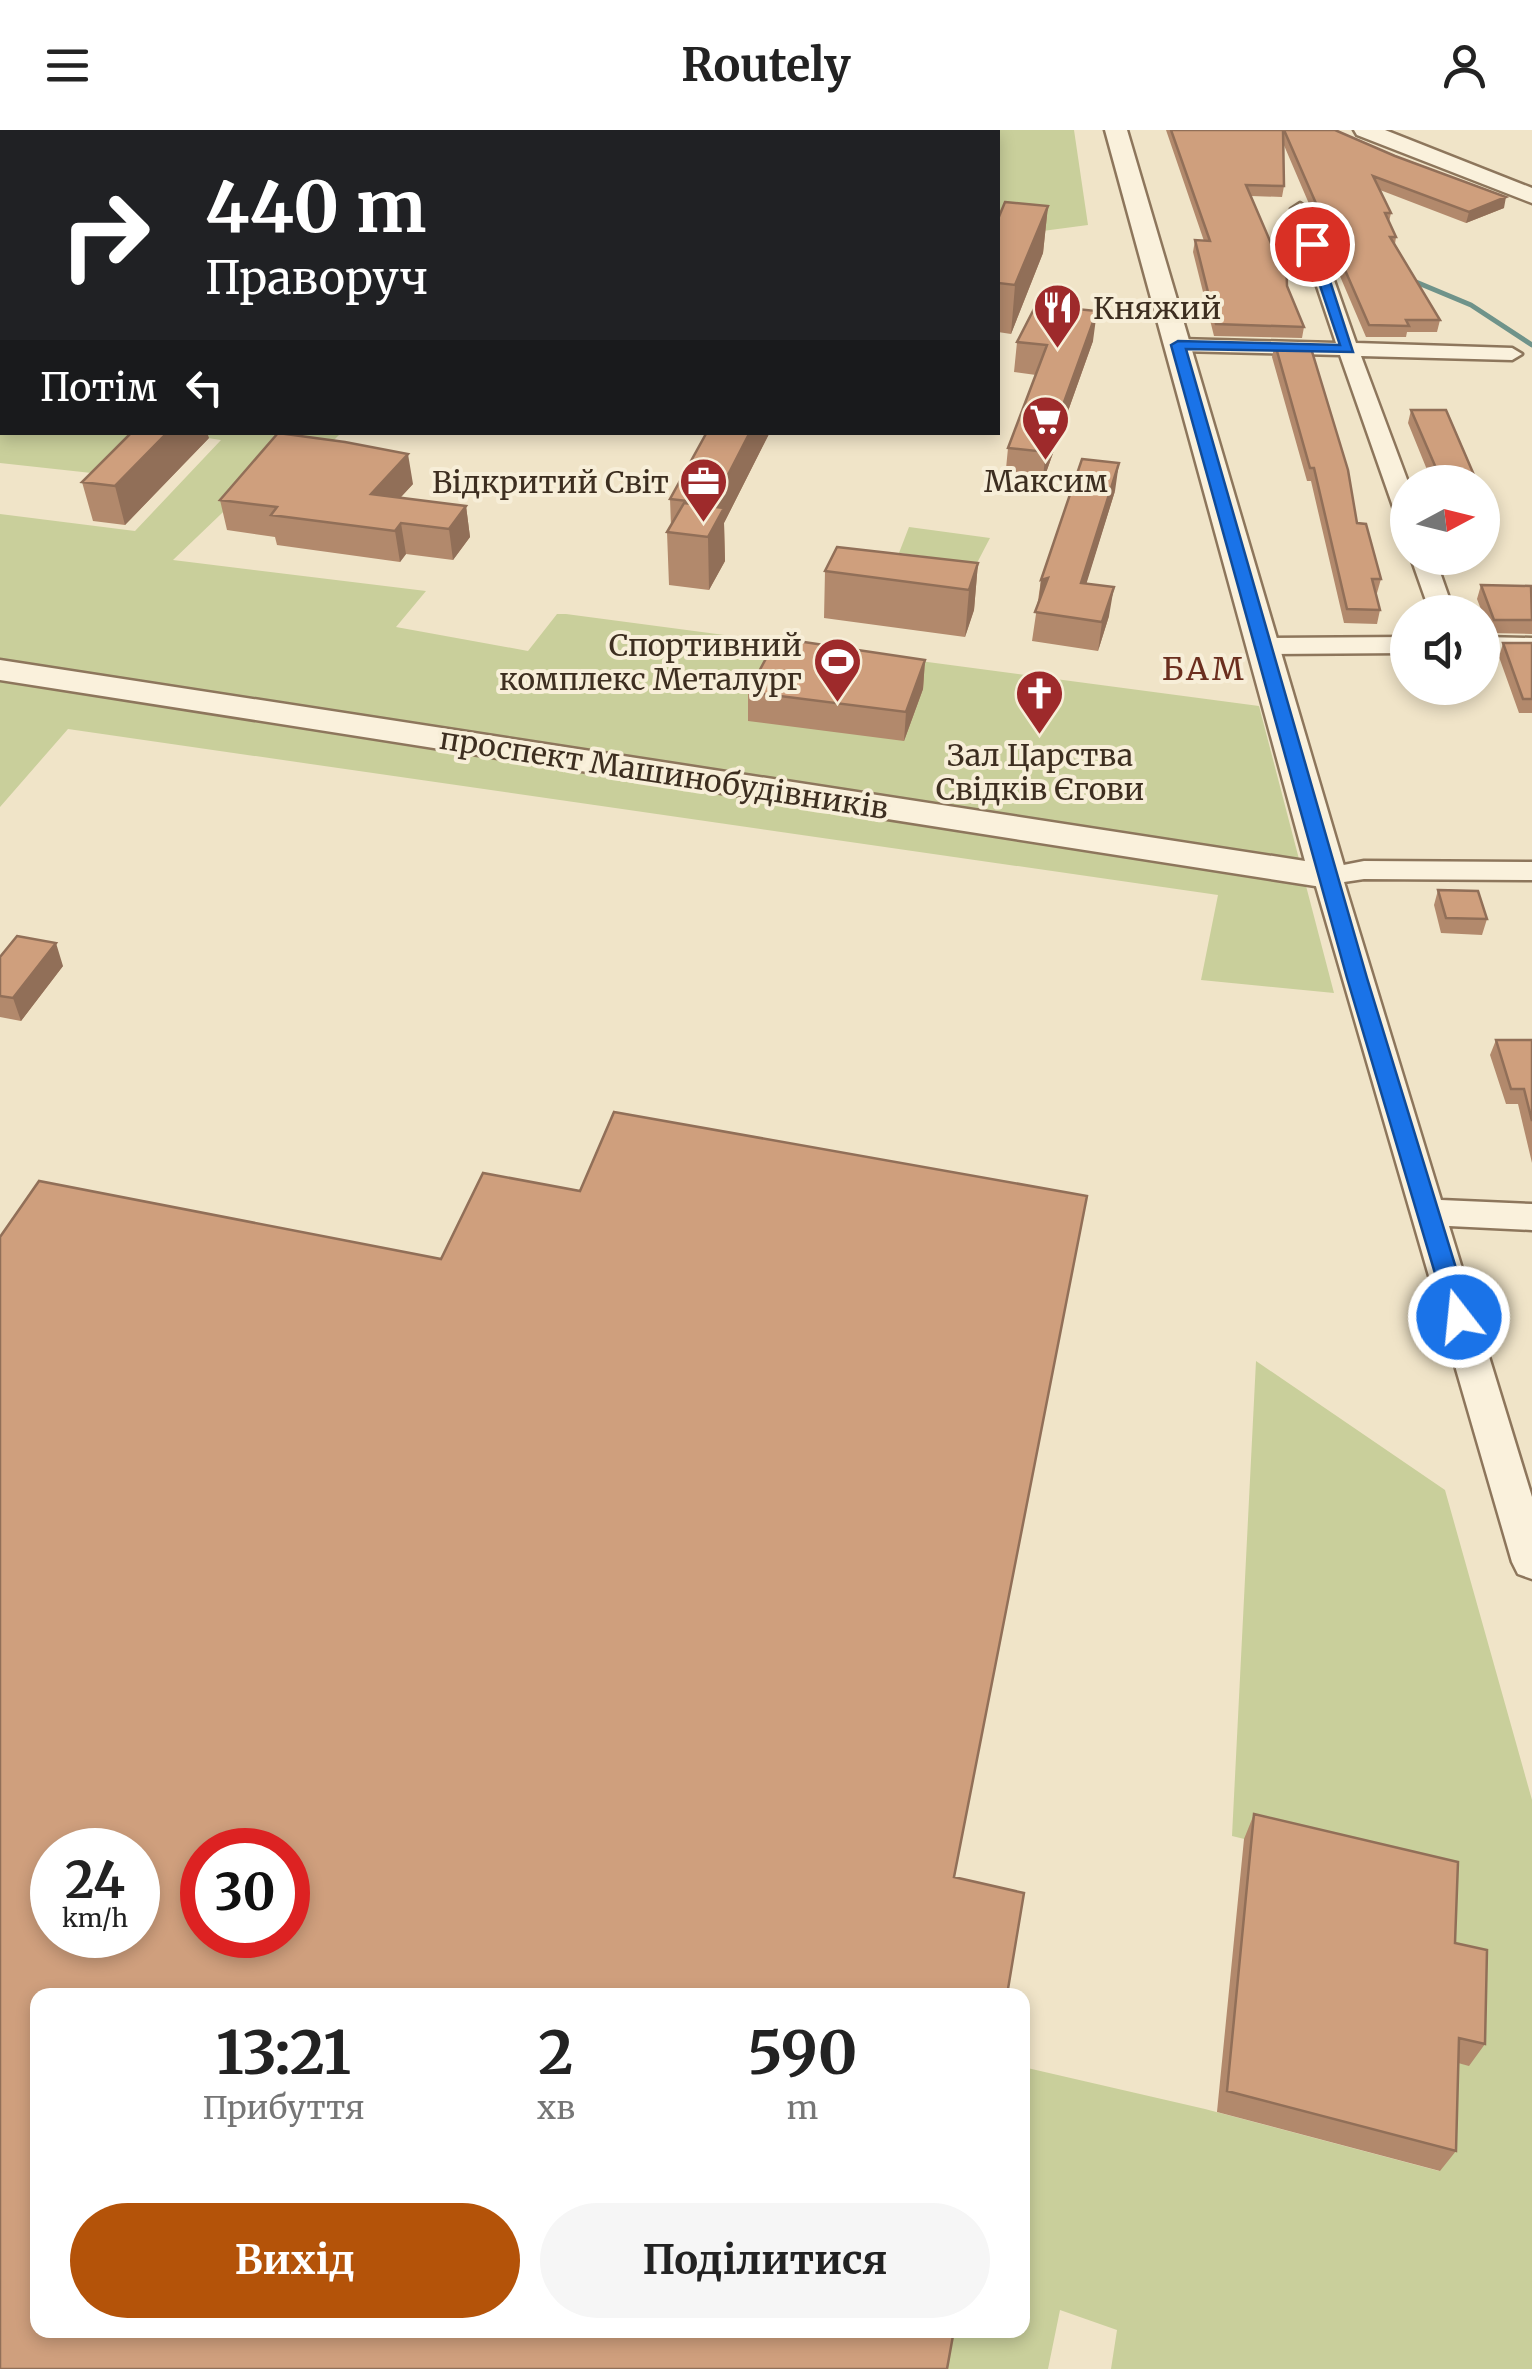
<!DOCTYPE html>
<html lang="uk">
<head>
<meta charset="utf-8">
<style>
  :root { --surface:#fff; --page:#f6f6f6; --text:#222; --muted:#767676; --accent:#b45309 }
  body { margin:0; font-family:Merriweather,serif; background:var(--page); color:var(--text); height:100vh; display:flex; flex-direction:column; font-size:38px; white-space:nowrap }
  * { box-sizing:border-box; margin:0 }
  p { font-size:32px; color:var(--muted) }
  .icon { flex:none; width:55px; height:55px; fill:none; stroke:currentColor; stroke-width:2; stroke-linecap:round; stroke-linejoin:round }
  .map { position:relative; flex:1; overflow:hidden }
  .side { position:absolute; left:30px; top:1858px; width:1000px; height:350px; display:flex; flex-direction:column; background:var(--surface); border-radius:20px; box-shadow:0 5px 15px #0003 }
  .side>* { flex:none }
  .banner { position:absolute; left:0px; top:0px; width:1000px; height:305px; box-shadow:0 5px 15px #0003; background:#202124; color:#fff; overflow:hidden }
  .needle { width:65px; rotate:83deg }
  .controls { position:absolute; left:1390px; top:335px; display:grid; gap:20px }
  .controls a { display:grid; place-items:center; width:110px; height:110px; border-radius:50%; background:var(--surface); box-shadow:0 5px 15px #0003; font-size:50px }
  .speed { position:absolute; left:30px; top:1698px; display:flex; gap:20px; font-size:50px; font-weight:700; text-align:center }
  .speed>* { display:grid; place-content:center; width:130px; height:130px; border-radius:50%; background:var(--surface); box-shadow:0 5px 15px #0003; line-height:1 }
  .speed small { font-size:25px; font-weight:400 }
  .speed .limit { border:15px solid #d22; background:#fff; color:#111 }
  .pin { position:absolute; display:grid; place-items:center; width:85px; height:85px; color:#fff; margin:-42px; border:5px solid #fff; border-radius:50%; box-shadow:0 2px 10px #0007 }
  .me { position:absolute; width:110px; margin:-55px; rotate:344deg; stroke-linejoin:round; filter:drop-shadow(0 0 8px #0008) }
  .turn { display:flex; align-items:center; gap:35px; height:210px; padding:0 40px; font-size:45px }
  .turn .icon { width:130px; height:130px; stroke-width:2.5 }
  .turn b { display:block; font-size:70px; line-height:85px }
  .then { display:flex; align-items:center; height:95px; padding:0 40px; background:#0003; gap:20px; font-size:38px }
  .eta { display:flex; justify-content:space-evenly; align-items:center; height:170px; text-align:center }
  .eta b { font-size:60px; font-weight:700; line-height:70px }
  .primary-button { display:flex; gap:20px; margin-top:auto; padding:20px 40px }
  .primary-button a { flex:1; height:115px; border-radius:60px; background:var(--accent); color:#fff; font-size:40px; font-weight:700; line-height:115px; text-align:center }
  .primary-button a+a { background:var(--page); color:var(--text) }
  header { display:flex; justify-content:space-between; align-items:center; height:130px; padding:0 40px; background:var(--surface); font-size:45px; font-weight:700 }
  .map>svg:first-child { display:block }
  .green { fill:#c9cf9b }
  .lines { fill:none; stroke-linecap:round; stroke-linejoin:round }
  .stream { stroke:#6f938a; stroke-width:5 }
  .minor-casing { stroke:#8d765c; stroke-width:5 }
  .tertiary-casing { stroke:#8d765c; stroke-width:5 }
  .minor { fill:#faf1dc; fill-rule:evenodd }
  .tertiary { fill:#faf1dc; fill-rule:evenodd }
  .wall { fill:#b2896c }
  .shaded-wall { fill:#916f58 }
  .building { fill:#cf9f7d; stroke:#916f58; stroke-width:2.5; fill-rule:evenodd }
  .route { fill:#1a73e8; stroke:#114b97; stroke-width:2.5 }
  .labels { text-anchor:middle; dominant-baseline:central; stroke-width:8; stroke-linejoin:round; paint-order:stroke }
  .far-poi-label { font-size:30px; fill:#3d2e20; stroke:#f7eed8 }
  .far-street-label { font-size:30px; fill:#3d2e20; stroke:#f7eed8 }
  .far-neighbourhood-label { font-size:32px; letter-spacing:2.5px; fill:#6b2e1e; stroke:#f7eed8 }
</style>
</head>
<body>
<header><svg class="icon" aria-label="menu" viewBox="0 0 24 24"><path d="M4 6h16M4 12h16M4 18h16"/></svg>Routely<svg class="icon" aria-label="person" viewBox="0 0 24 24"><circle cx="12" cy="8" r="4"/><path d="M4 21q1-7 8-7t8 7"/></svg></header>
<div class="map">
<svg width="1532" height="2239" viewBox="0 0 1532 2239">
  <rect width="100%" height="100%" fill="#f0e4c8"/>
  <path class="green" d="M0 0H1074L1088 95 998 107V2H2V302L164 303 119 346 0 333Z
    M174 303H341L324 320 292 316 173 430 426 461 396 497 528 521 557 484H566L1259 576 1334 863 1201 850 1218 765 68 599 0 677V384L135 401 221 310Z
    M909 397 990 408 977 433 899 423Z
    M1256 1231 1445 1360 1532 1670V2239H1111L1117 2200 1060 2180 1048 2239H946L952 2200H1022L1023 1937 1205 1979 1439 2041 1443 1930 1469 1935 1440 1836 1443 1757 1232 1706Z"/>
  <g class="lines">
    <path class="stream" d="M1404 147 1471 175 1532 215"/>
    <defs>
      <path id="minor" d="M1300 73 1309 79 1356 213 1512 218 1522 224 1512 230 1361 226 1408 352V392L1396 385 1340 225 1178 221 1168 215 1178 209 1336 213 1291 79Z
        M1411 428H1435L1454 482H1430Z
        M1408 507V523L1263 524 1250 516 1263 508Z
        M1482 507 1532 508V524L1482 523Z
        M1364 731 1532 732V750L1364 749 1344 752 1441 1070 1532 1074V1100L1449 1096 1532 1367V1449L1518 1444 1512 1432 1313 746 1318 740Z"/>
      <path id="tertiary" d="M1105 0H1127L1347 746 1341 754 1328 758 0 550V530L1305 731Z
        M1354 0H1385L1532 58V73L1357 5Z"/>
    </defs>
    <use href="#minor" class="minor-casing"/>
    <use href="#tertiary" class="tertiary-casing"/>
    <use href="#minor" class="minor"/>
    <use href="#tertiary" class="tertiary"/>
  </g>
  <path class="wall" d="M1166 0H1335L1504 78 1466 93 1380 60 1391 83 1389 92 1396 107 1395 114 1440 190 1437 202H1407L1406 207H1366L1283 13 1284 56 1282 67 1251 66 1304 197 1302 208 1214 206 1193 122 1195 110 1204 111Z
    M1048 76 1043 123 1011 204 998 202V89Z
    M1093 211 1042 354 1005 349 1008 318 1036 245 1014 242 1017 212Z
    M1275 214 1357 393 1381 449 1377 463H1376L1380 480 1377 494 1344 493 1311 351H1307L1272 227Z
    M1411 280 1477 352H1432L1408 293Z
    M707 302H770L724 393 725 431 709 460 669 455 667 402 671 396 670 369Z
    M209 308 125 395 93 391 82 352Z
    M413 354 400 368 466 376 470 407 453 430 406 424 400 432 277 415 275 407 227 400 220 370Z
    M1115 361 1086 453 1109 486 1098 521 1032 511 1041 450Z
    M1482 366 1492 388 1488 402H1482Z
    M978 433 974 480 965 507 824 488 825 441Z
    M1481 455 1532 460V504L1490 503 1477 469Z
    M1503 513H1532V583H1519L1499 527Z
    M925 530 923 559 904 611 748 591V562Z
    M1438 760 1487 789 1482 805 1441 803 1434 775Z
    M0 827 63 836 21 891 0 887Z
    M1496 910H1532V1033L1518 974H1506L1490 925Z
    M1254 1684 1455 1813 1485 1914 1469 1936 1458 1933 1456 2021 1440 2041 1217 1982 1244 1709Z"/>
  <path class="shaded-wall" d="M1506 67 1504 78 1466 93 1469 82Z
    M1048 76 1043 123 1011 204 1015 155Z
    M1097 181 1093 211 1042 354 1046 322Z
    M168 302H207L209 308 125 395 115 356Z
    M750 302H770L724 393 725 431 709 460 708 407 713 397V374Z
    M408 324 413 354 376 394 371 364Z
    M1119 333 1115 361 1078 481 1081 453Z
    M466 376 470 407 453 430 449 399Z
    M401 393 406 424 400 432 395 401Z
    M978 433 974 480 965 507 969 460Z
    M1048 448 1038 478 1041 450Z
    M1114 457 1109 486 1098 521 1102 492Z
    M925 530 923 559 904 611 906 582Z
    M56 813 63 836 21 891 13 868Z"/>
  <path class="building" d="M1171 0H1283L1284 56 1246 55 1276 125 1286 126 1287 156 1304 197 1216 194 1195 110 1210 111Z
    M1284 0H1335L1395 26 1506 67 1469 82 1373 46 1391 83H1385L1396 107H1390L1440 190H1406L1409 196 1369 195Z
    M1005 72 1048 76 1015 155 998 153V89Z
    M1036 175 1097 181 1046 322 1008 318 1047 215 1017 212Z
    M1275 214 1310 215 1348 340 1357 393 1366 394 1381 449H1372L1380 480 1347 479 1314 338H1310Z
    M1411 280H1446L1477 352H1442Z
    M132 302H168L115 356 82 352Z
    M707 302H750L713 374 670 369Z
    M278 303 345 312 408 324 371 364 466 376 449 399 401 393 395 401 271 385 277 377 220 370Z
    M1082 329 1119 333 1081 453 1114 457 1102 492 1035 482 1048 448 1041 450Z
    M1482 366 1492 388H1482Z
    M684 373 724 378 708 407 667 402Z
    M837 417 978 433 969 460 825 441Z
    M1481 455 1531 456 1532 490H1494Z
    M777 508 925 530 906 582 748 562Z
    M1503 513H1532V569H1523Z
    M1438 760 1478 761 1487 789 1446 788Z
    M17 806 56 813 13 868 0 866V827Z
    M1496 910H1532V991L1524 959H1511Z
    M614 982 1087 1066 954 1747 1024 1763 1007 1865H38V2200H954L947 2239H0V1107L39 1051 441 1129 483 1043 580 1061ZM52 1720H138V1805H52ZM202 1720H288V1805H202Z
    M1254 1684 1458 1732 1455 1813 1487 1820 1485 1914 1459 1908 1456 2021 1227 1961Z"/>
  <path class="route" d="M1312 111 1318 114 1353 222 1186 219 1367 848 1471 1187 1459 1196 1448 1187 1347 848 1171 215 1178 211 1340 215 1306 114Z"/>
  <defs>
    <symbol id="restaurant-pin" viewBox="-11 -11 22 30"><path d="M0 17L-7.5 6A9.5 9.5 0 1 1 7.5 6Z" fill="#9e2a2b" stroke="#f7eed8"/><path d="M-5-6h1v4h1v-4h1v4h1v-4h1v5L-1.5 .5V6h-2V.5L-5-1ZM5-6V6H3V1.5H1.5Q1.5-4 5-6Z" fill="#fff"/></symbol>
    <symbol id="supermarket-pin" viewBox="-11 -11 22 30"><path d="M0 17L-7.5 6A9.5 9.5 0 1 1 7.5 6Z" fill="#9e2a2b" stroke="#f7eed8"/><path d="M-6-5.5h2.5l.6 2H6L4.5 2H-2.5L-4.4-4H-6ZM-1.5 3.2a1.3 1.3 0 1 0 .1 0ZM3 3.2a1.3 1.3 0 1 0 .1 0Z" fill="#fff"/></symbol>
    <symbol id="office-pin" viewBox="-11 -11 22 30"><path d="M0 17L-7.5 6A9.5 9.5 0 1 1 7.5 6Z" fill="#9e2a2b" stroke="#f7eed8"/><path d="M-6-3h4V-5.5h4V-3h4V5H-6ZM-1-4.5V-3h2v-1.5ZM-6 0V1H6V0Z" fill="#fff"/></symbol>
    <symbol id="stadium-pin" viewBox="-11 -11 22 30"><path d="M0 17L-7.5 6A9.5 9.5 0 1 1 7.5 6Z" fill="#9e2a2b" stroke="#f7eed8"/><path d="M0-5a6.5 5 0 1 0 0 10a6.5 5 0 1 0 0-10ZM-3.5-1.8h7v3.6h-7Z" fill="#fff"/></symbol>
    <symbol id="church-pin" viewBox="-11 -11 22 30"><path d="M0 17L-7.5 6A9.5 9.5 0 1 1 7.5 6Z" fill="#9e2a2b" stroke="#f7eed8"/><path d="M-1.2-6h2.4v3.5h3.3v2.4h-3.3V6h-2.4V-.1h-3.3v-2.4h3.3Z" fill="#fff"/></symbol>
  </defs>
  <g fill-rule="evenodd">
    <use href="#restaurant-pin" x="1030" y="150" width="55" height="75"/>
    <use href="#supermarket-pin" x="1018" y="262" width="55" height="75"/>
    <use href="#office-pin" x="676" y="324" width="55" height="75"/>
    <use href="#stadium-pin" x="810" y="504" width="55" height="75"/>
    <use href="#church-pin" x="1012" y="536" width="55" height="75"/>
  </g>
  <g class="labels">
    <g class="far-poi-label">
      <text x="1093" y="178" text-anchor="start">Княжий</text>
      <text x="1046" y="351">Максим</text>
      <text x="669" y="352" text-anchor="end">Відкритий Світ</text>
      <text x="802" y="515" text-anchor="end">Спортивний<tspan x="802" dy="34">комплекс Металург</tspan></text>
      <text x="1040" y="625">Зал Царства<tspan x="1040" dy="34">Свідків Єгови</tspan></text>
    </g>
    <g class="far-street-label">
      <text transform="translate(664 643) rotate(9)">проспект Машинобудівників</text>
    </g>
    <g class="far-neighbourhood-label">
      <text x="1204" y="539">БАМ</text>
    </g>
  </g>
</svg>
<div class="controls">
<a><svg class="needle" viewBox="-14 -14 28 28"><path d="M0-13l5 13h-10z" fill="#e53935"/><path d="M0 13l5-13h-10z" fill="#767676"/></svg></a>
<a><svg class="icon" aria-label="sound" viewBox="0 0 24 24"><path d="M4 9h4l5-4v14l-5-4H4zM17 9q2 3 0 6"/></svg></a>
</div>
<div class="speed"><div>24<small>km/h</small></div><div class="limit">30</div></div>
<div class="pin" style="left:1312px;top:114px;background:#d93025"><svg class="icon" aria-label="arrive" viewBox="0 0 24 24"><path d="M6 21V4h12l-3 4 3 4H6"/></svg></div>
<svg class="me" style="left:1459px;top:1187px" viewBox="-20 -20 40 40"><circle r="17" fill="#1a73e8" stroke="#fff" stroke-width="3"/><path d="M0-11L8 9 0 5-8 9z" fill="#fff"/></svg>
<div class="banner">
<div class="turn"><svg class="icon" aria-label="right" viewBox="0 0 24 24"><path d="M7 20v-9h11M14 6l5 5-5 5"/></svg><div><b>440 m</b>Праворуч</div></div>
<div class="then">Потім<svg class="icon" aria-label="left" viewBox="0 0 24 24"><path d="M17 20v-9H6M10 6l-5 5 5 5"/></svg></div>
</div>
<section class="side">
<div class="eta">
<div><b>13:21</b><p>Прибуття</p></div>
<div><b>2</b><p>хв</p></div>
<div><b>590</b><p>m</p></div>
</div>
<div class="primary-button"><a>Вихід</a><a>Поділитися</a></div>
</section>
</div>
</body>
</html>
